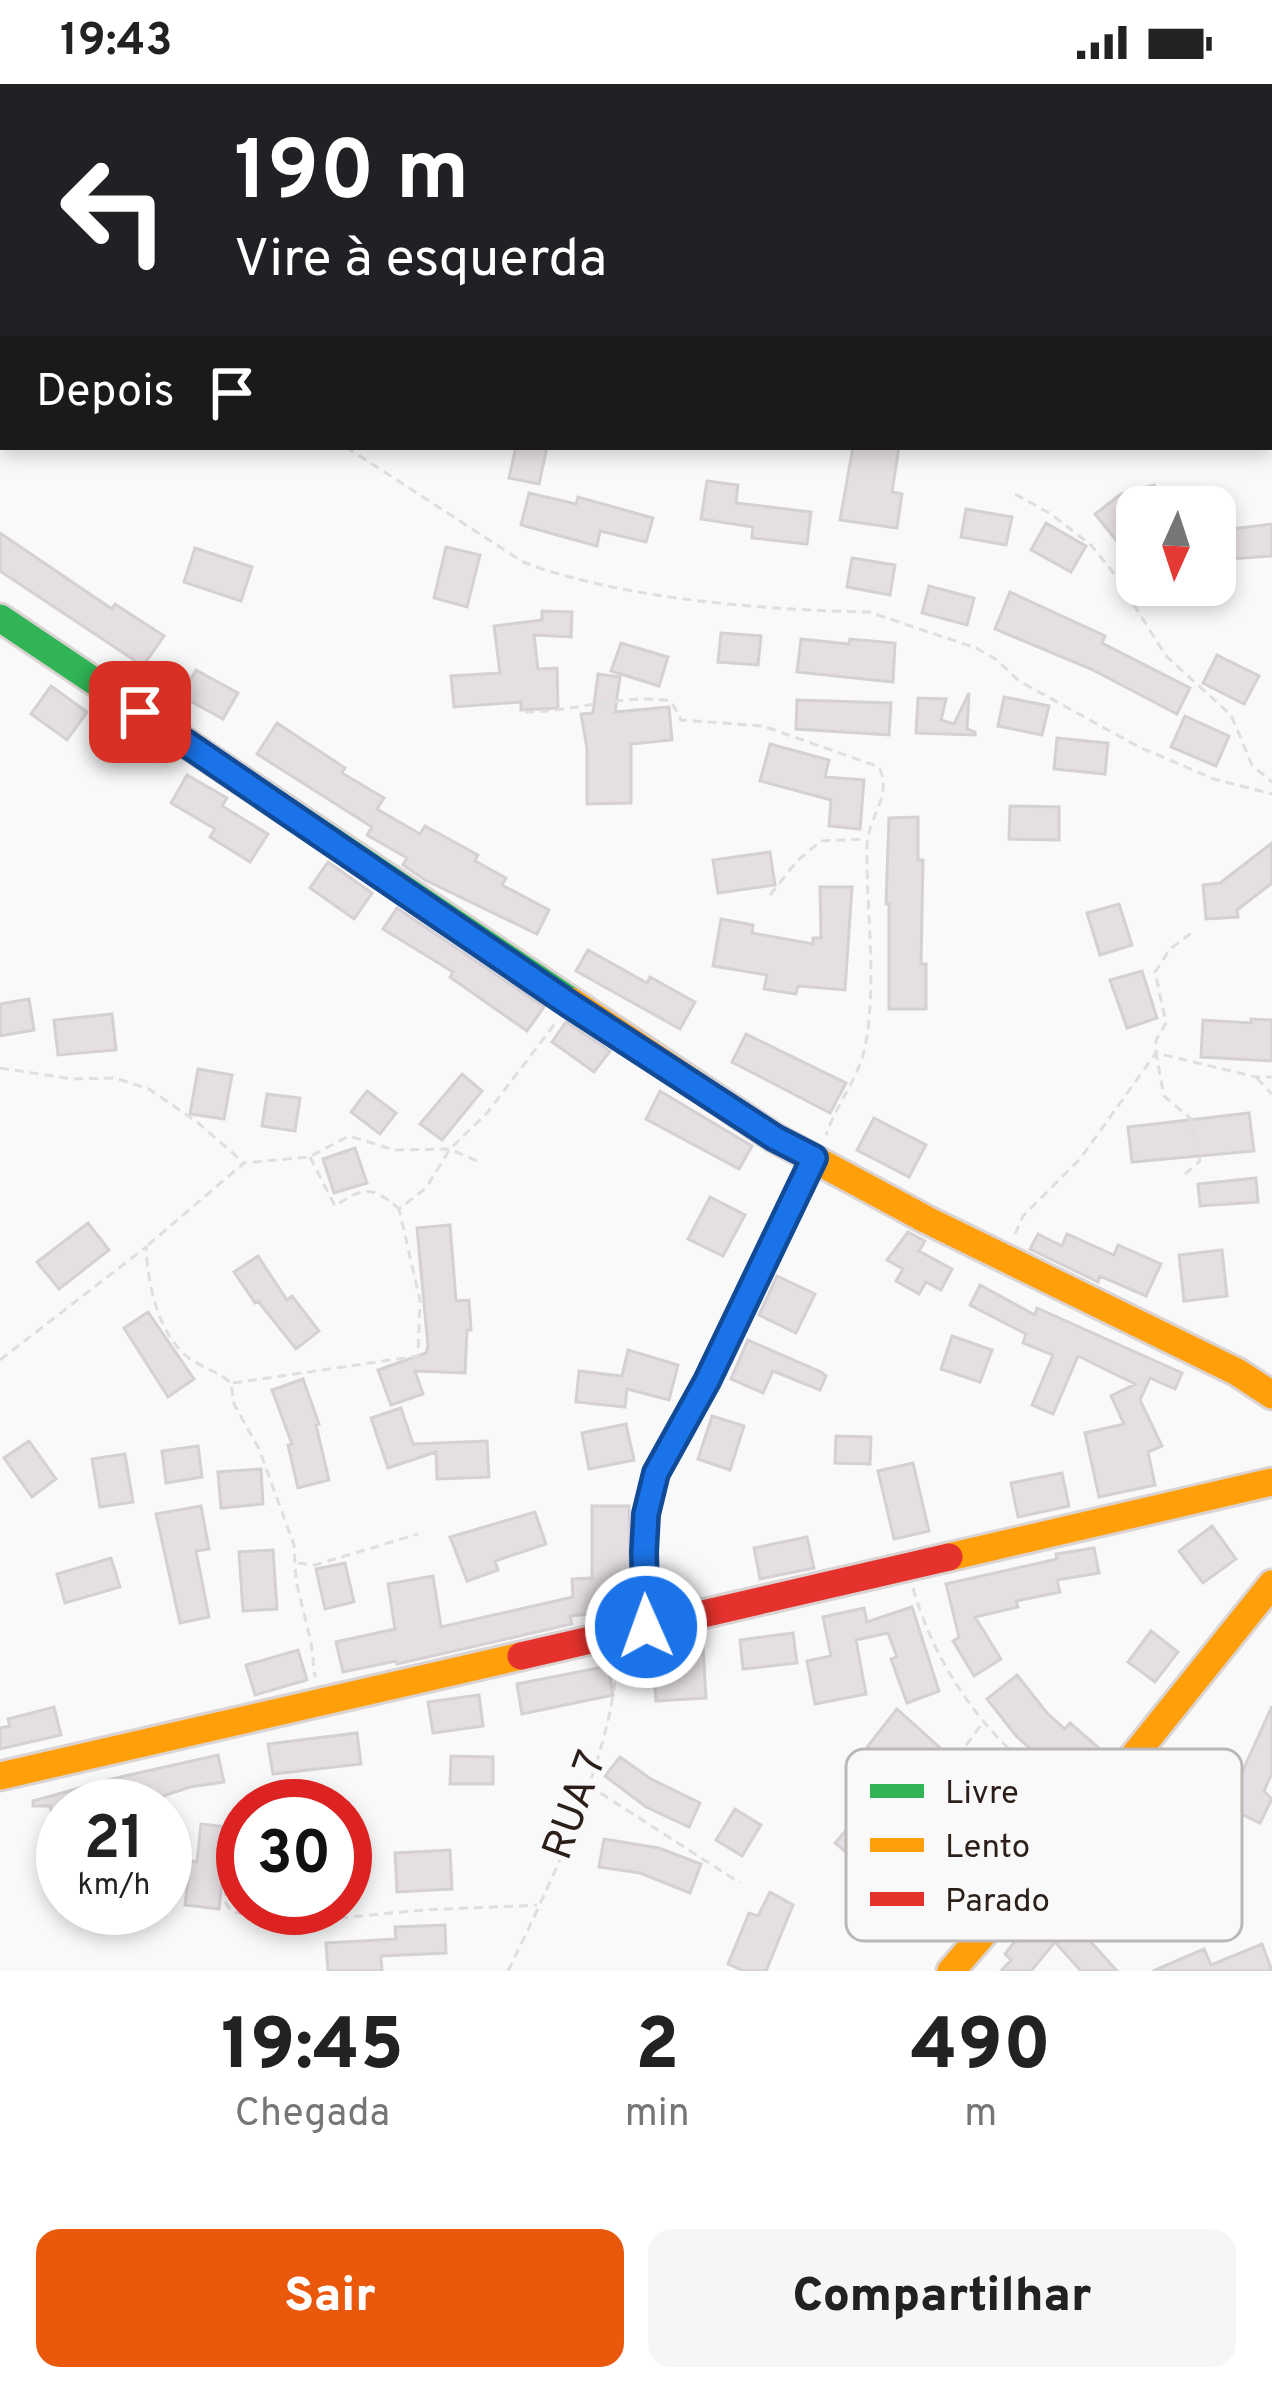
<!DOCTYPE html>
<html lang="pt">
<head>
<meta charset="utf-8">
<style>
  :root { --surface:#fff; --page:#f6f6f6; --text:#222; --muted:#767676; --accent:#ea580c }
  body { margin:0; font-family:Overpass,sans-serif; background:var(--page); color:var(--text); height:100vh; display:flex; flex-direction:column; font-size:45px; white-space:nowrap }
  * { box-sizing:border-box; margin:0 }
  p { font-size:39px; color:var(--muted) }
  .icon { flex:none; width:66px; height:66px; fill:none; stroke:currentColor; stroke-width:2; stroke-linecap:round; stroke-linejoin:round }
  .map { position:relative; height:1887px; overflow:hidden }
  .side { display:flex; flex-direction:column; background:var(--surface); flex:1 }
  .side>* { flex:none }
  .top-card { position:absolute; left:0px; top:0px; width:1272px; height:366px; box-shadow:0 6px 18px #0003; background:#202124; color:#fff; overflow:hidden }
  .needle { width:78px; rotate:183deg }
  .controls { position:absolute; left:1116px; top:402px; display:grid; gap:24px }
  .controls a { display:grid; place-items:center; width:120px; height:120px; border-radius:24px; background:var(--surface); box-shadow:0 6px 18px #0003; font-size:60px }
  .speed { position:absolute; left:36px; top:1695px; display:flex; gap:24px; font-size:60px; font-weight:700; text-align:center }
  .speed>* { display:grid; place-content:center; width:156px; height:156px; border-radius:50%; background:var(--surface); box-shadow:0 6px 18px #0003; line-height:1 }
  .speed small { font-size:30px; font-weight:400 }
  .speed .limit { border:18px solid #d22; background:#fff; color:#111 }
  .pin { position:absolute; display:grid; place-items:center; width:102px; height:102px; color:#fff; margin:-51px; border-radius:24px; box-shadow:0 6px 18px #0006 }
  .me { position:absolute; width:132px; margin:-66px; rotate:358deg; stroke-linejoin:round; filter:drop-shadow(0 0 9px #0008) }
  .turn { display:flex; align-items:center; gap:42px; height:252px; padding:0 36px; font-size:54px }
  .turn .icon { width:156px; height:156px; stroke-width:2.5 }
  .turn b { display:block; font-size:84px; line-height:102px }
  .then { display:flex; align-items:center; height:114px; padding:0 36px; background:#0003; gap:24px; font-size:45px }
  .eta { display:flex; justify-content:space-evenly; align-items:center; height:204px; text-align:center }
  .eta b { font-size:72px; font-weight:800; line-height:84px }
  .action { display:flex; gap:24px; margin-top:auto; padding:24px 36px }
  .action a { flex:1; height:138px; border-radius:24px; background:var(--accent); color:#fff; font-size:48px; font-weight:800; line-height:138px; text-align:center }
  .action a+a { background:var(--page); color:var(--text) }
  .status { display:flex; justify-content:space-between; align-items:center; height:84px; padding:0 60px; background:var(--surface); direction:ltr }
  .status svg { height:33px; fill:currentColor }
  .map>svg:first-child { display:block }
  .building { fill:#e5dfe3; stroke:#d5d0d4; stroke-width:3 }
  .lines { fill:none; stroke-linecap:round; stroke-linejoin:round }
  .street-casing { stroke:#dad3d1; stroke-width:27 }
  .fast-casing { stroke:#dad3d1; stroke-width:33 }
  .slow-casing { stroke:#dad3d1; stroke-width:33 }
  .jam-casing { stroke:#dad3d1; stroke-width:33 }
  .path { stroke:#e0dfdf; stroke-width:3; stroke-dasharray:9 6; stroke-linecap:butt }
  .street { stroke:#fefefe; stroke-width:21 }
  .fast { stroke:#30b455; stroke-width:27 }
  .slow { stroke:#ff9f0a; stroke-width:27 }
  .jam { stroke:#e5322d; stroke-width:27 }
  .route-casing { stroke:#114b97; stroke-width:30 }
  .route { stroke:#1a73e8; stroke-width:21 }
  .labels { text-anchor:middle; dominant-baseline:central; stroke-width:10; stroke-linejoin:round; paint-order:stroke }
  .street-label { font-size:42px; fill:#2c1f1a; stroke:#f9f9f9 }
  .key { fill:#f9f9f9; stroke:#bcb8b6; stroke-width:3 }
  .key-label { font-size:33px; fill:#2c1f1a }
</style>
</head>
<body>
<div class="status"><b>19:43</b><svg viewBox="0 0 49 12"><path d="M0 12V9h3v3zM5 12V6h3v6zM10 12V3h3v9zM15 12V0h3v12zM26 1h20v11H26zM47 4h2v5h-2z"/></svg></div>
<div class="map">
<svg width="1272" height="1887" viewBox="0 0 1272 1887">
  <rect width="100%" height="100%" fill="#f9f9f9"/>
  <path class="building" d="M516 363H547L539 400 509 394Z
    M853 363H899L892 408 902 410 897 444 840 436Z
    M707 397 738 401 736 419 811 428 807 460 752 454 753 443 701 435Z
    M1154 401 1159 417 1137 423V482L1095 430 1121 410Z
    M529 409 576 420 578 413 653 434 646 458 600 447 597 462 521 441Z
    M966 425 1012 433 1006 461 961 453Z
    M1046 439 1086 462 1071 488 1031 466Z
    M1272 440V472L1215 476V447Z
    M0 449 112 525 115 520 164 552 143 582 0 487Z
    M446 463 480 471 467 523 434 514Z
    M195 464 252 483 241 517 184 498Z
    M852 474 895 481 890 511 847 503Z
    M929 502 974 514 967 541 922 529Z
    M1010 508 1105 552 1102 559 1190 604 1177 630 1091 585 995 545Z
    M542 527 572 528 571 553 534 551 538 585 557 584 558 624 521 626V618L454 623 451 592 500 589 494 542 542 536Z
    M721 549 761 552 758 581 718 578Z
    M801 555 849 560 850 555 895 559 893 598 797 588Z
    M621 559 668 573 659 602 611 587Z
    M1217 571 1259 592 1244 620 1203 599Z
    M196 586 238 609 223 635 181 612Z
    M598 590 620 593 615 628 669 623 672 656 631 660V719L587 720V664L581 630 593 629Z
    M51 602 87 628 67 656 31 630Z
    M969 609 967 645 975 648V651L916 649 918 614 946 615 941 636 954 640Z
    M1004 613 1049 622 1042 651 998 642Z
    M797 616 891 619 889 651 796 645Z
    M1185 632 1229 652 1216 682 1171 663Z
    M277 639 345 684 342 689 384 714 377 725 420 750 425 742 478 771 475 777 506 794 502 801 549 826 537 850 425 796 403 781 407 774 367 751 372 743 257 670Z
    M1057 654 1108 659 1105 690 1054 685Z
    M770 660 829 676 825 693 864 696 860 745 829 742 831 716 760 697Z
    M187 691 227 714 222 722 268 750 250 778 210 753 215 745 171 719Z
    M1010 722 1059 723V756L1009 755Z
    M918 733V776H923L921 880H926V925H889V820H886L889 734Z
    M1272 759V799L1237 826 1238 833 1206 835 1203 801 1220 799Z
    M770 768 775 801 718 809 713 776Z
    M328 778 372 809 354 835 310 804Z
    M820 803H852L845 906 798 902 796 910 764 905 767 891 713 882 721 835 753 841 752 849 813 860V854H821Z
    M1119 820 1132 861 1100 871 1087 829Z
    M397 824 544 923 527 947 450 893 453 888 383 845Z
    M588 866 647 899 650 893 695 918 680 945 576 887Z
    M1142 887 1157 934 1127 944 1110 896Z
    M29 915 34 946 0 952V920Z
    M112 930 116 966 58 971 54 936Z
    M1251 935 1272 936V977L1201 973 1203 936 1251 939Z
    M566 938 610 967 594 988 552 958Z
    M746 950 846 999 830 1029 732 978Z
    M198 985 232 991 224 1035 190 1030Z
    M462 990 482 1007 442 1056 420 1040Z
    M367 1007 396 1029 380 1050 351 1028Z
    M660 1007 752 1062 739 1085 646 1035Z
    M267 1010 300 1014 295 1047 262 1042Z
    M1249 1029 1254 1067 1132 1078 1128 1043Z
    M874 1034 926 1061 909 1093 857 1066Z
    M355 1064 367 1099 334 1109 323 1075Z
    M1256 1094 1258 1118 1200 1122 1198 1100Z
    M710 1113 745 1131 723 1172 688 1155Z
    M88 1139 109 1166 59 1205 37 1178Z
    M450 1141 456 1217 469 1216 471 1246H467L465 1289 415 1287 423 1310 391 1321 378 1286 426 1269 428 1262 417 1144Z
    M908 1148 925 1157 919 1167 952 1185 941 1206 926 1198 919 1210 896 1197 903 1185 887 1176Z
    M1038 1150 1062 1162 1067 1150 1114 1171 1118 1161 1161 1180 1146 1212 1100 1192 1098 1198 1030 1165Z
    M1222 1166 1227 1212 1184 1217 1179 1171Z
    M258 1172 287 1216 292 1212 319 1247 296 1265 258 1217 255 1219 234 1188Z
    M777 1192 815 1210 796 1249 759 1231Z
    M980 1201 1035 1231 1037 1224 1182 1289 1175 1305 1150 1294 1140 1316 1162 1362 1148 1368 1155 1401 1099 1413 1085 1349 1124 1340 1111 1312 1135 1300 1078 1272 1053 1330 1032 1321 1053 1271 1023 1259 1026 1250 970 1221Z
    M148 1228 194 1295 168 1313 124 1244Z
    M952 1252 992 1266 980 1298 941 1285Z
    M748 1256 821 1288 826 1292 820 1306 773 1287 763 1309 731 1295Z
    M628 1266 678 1281 669 1316 627 1305 625 1323 576 1318 579 1287 622 1292Z
    M303 1295 319 1340 316 1341 329 1396 298 1404 288 1361 292 1360 272 1306Z
    M401 1324 413 1360 487 1357 489 1393 437 1395 436 1368 388 1384 371 1334Z
    M712 1332 744 1342 730 1386 698 1375Z
    M626 1340 634 1376 589 1385 582 1349Z
    M836 1352 871 1353 870 1380 835 1379Z
    M29 1357 56 1395 32 1413 4 1374Z
    M198 1362 202 1393 166 1399 162 1367Z
    M125 1370 133 1418 100 1423 92 1375Z
    M913 1379 929 1447 894 1455 878 1387Z
    M261 1385 263 1420 221 1424 218 1388Z
    M1062 1389 1069 1422 1018 1433 1011 1399Z
    M201 1422 209 1465 196 1467 209 1533 180 1539 156 1430Z
    M592 1422H629L631 1526 570 1532 572 1540 397 1580 396 1577 343 1588 336 1558 395 1545 388 1500 433 1492 441 1543 573 1513 572 1495 592 1494Z
    M535 1428 546 1460 495 1477 498 1486 467 1497 450 1453Z
    M1212 1442 1236 1475 1203 1499 1179 1467Z
    M807 1453 814 1484 760 1495 754 1464Z
    M1094 1464 1099 1489 1057 1496 1060 1508 1016 1517 1018 1523 975 1533 1001 1575 974 1592 953 1557 959 1553 946 1500 1057 1475 1056 1470Z
    M273 1466 277 1525 243 1527 239 1468Z
    M111 1474 120 1503 65 1519 57 1490Z
    M345 1479 354 1518 325 1525 316 1485Z
    M912 1523 939 1607 907 1619 891 1575 897 1573 888 1549 856 1556 866 1610 815 1620 807 1577 831 1572 823 1533 864 1524 867 1538Z
    M1151 1547 1178 1568 1155 1598 1128 1578Z
    M793 1549 797 1579 743 1585 740 1556Z
    M703 1563 706 1614 656 1617 652 1567Z
    M298 1566 307 1596 255 1611 246 1581Z
    M608 1582 613 1611 522 1630 517 1600Z
    M1017 1591 1047 1629 1065 1645 1070 1639 1100 1665 949 1841 921 1817 990 1733 997 1740 1049 1681 1017 1653 987 1615Z
    M479 1611 483 1642 433 1649 428 1618Z
    M1272 1622V1689L1264 1707 1272 1715 1260 1739 1222 1721 1235 1693 1239 1695Z
    M54 1623 61 1651 0 1665V1644L10 1642 8 1635Z
    M897 1625 948 1671 857 1777 835 1759 859 1731 854 1727 866 1712 852 1701 878 1672 867 1663Z
    M357 1649 361 1680 273 1690 268 1660Z
    M218 1671 224 1698 190 1703 163 1712 164 1717 139 1722H63V1751L58 1752 50 1722H33V1717L116 1694Z
    M451 1672 493 1673V1700H450Z
    M620 1673 651 1695 700 1719 689 1743 646 1723 605 1692Z
    M735 1725 761 1741 742 1772 716 1756Z
    M201 1740 228 1743 219 1825 185 1821 190 1777 197 1778Z
    M604 1755 659 1764 701 1780 690 1809 640 1789 599 1783Z
    M450 1766 452 1805 397 1808 395 1769Z
    M1060 1801 1087 1824 1074 1839 1117 1887H1081L1055 1858 1031 1887H1001L1011 1876 1005 1870Z
    M770 1808 793 1821 766 1887H744L728 1880 749 1829 758 1832Z
    M445 1841 446 1869 381 1872 382 1887H328L326 1859 396 1855 395 1843Z
    M1262 1860 1272 1887H1153L1204 1865 1211 1881Z"/>
  <g class="lines">
    <defs>
      <path id="street" d="M646 1543 644 1468 646 1430 656 1389 707 1297 814 1074"/>
      <path id="fast" d="M0 534 571 917"/>
      <path id="slow" d="M571 917 775 1054 927 1136 1237 1288 1272 1311
        M949 1473 1272 1398
        M0 1692 521 1572
        M951 1887 1092 1724 1272 1500"/>
      <path id="jam" d="M521 1572 949 1473"/>
    </defs>
    <use href="#street" class="street-casing"/>
    <use href="#fast" class="fast-casing"/>
    <use href="#slow" class="slow-casing"/>
    <use href="#jam" class="jam-casing"/>
    <path class="path" d="M346 363 523 478C620 515 765 526 869 528L976 564 997 576 1019 597 1139 663 1214 695 1272 710
      M1015 410 1051 430 1091 461 1116 492 1166 572 1231 631 1252 681 1272 698
      M525 628C575 628 622 609 671 617L681 636 763 642 879 683C893 712 868 733 867 762 866 827 877 893 866 958 860 994 837 1018 826 1051
      M770 811 797 777 821 757 865 755
      M0 984 72 995 115 994 149 1005 197 1038 243 1078
      M1257 994 1272 1010
      M310 1073 335 1122C362 1104 372 1101 398 1124
      M1185 1090 1200 1077 1191 1035 1164 1012 1156 969 1256 993H1272
      M1015 1150 1023 1132 1080 1075 1156 969V956L1166 939 1155 888 1170 865 1194 847
      M148 1161 244 1079 309 1073 349 1052 395 1066 450 1065 477 1077
      M0 1276 146 1163C148 1199 156 1242 183 1269 197 1283 217 1286 231 1299L234 1320 259 1365 294 1461 296 1497 311 1558 315 1593
      M233 1299 418 1272 420 1216 399 1125 426 1104 450 1065 487 1029 557 937
      M298 1479 315 1481 418 1450
      M913 1504C937 1589 994 1666 1069 1712
      M588 1701 740 1799
      M855 1783 945 1690 981 1641
      M231 1789 224 1816 231 1827C291 1845 363 1830 425 1826 462 1824 500 1823 537 1821
      M508 1887C550 1801 613 1670 617 1575"/>
    <use href="#street" class="street"/>
    <use href="#fast" class="fast"/>
    <use href="#slow" class="slow"/>
    <use href="#jam" class="jam"/>
  </g>
  <g class="lines">
    <defs>
      <path id="route" d="M140 628 569 920 775 1054 814 1074 707 1297 656 1389 646 1430 644 1468 646 1543"/>
    </defs>
    <use href="#route" class="route-casing"/>
    <use href="#route" class="route"/>
  </g>
  <g class="labels">
    <g class="street-label">
      <text transform="translate(577 1722) rotate(-70)">RUA 7</text>
    </g>
  </g>
  <rect x="846" y="1665" width="396" height="192" rx="18" class="key"/>
  <rect x="870" y="1700" width="54" height="14" fill="#30b455"/>
  <rect x="870" y="1754" width="54" height="14" fill="#ff9f0a"/>
  <rect x="870" y="1808" width="54" height="14" fill="#e5322d"/>
  <g class="key-label">
    <text x="945" y="1719">Livre</text>
    <text x="945" y="1773">Lento</text>
    <text x="945" y="1827">Parado</text>
  </g>
</svg>
<div class="controls">
<a><svg class="needle" viewBox="-14 -14 28 28"><path d="M0-13l5 13h-10z" fill="#e53935"/><path d="M0 13l5-13h-10z" fill="#767676"/></svg></a>
</div>
<div class="speed"><div>21<small>km/h</small></div><div class="limit">30</div></div>
<div class="pin" style="left:140px;top:628px;background:#d93025"><svg class="icon" aria-label="arrive" viewBox="0 0 24 24"><path d="M6 21V4h12l-3 4 3 4H6"/></svg></div>
<svg class="me" style="left:646px;top:1543px" viewBox="-20 -20 40 40"><circle r="17" fill="#1a73e8" stroke="#fff" stroke-width="3"/><path d="M0-11L8 9 0 5-8 9z" fill="#fff"/></svg>
<div class="top-card">
<div class="turn"><svg class="icon" aria-label="left" viewBox="0 0 24 24"><path d="M17 20v-9H6M10 6l-5 5 5 5"/></svg><div><b>190 m</b>Vire à esquerda</div></div>
<div class="then">Depois<svg class="icon" aria-label="arrive" viewBox="0 0 24 24"><path d="M6 21V4h12l-3 4 3 4H6"/></svg></div>
</div>
</div>
<section class="side">
<div class="eta">
<div><b>19:45</b><p>Chegada</p></div>
<div><b>2</b><p>min</p></div>
<div><b>490</b><p>m</p></div>
</div>
<div class="action"><a>Sair</a><a>Compartilhar</a></div>
</section>
</body>
</html>
